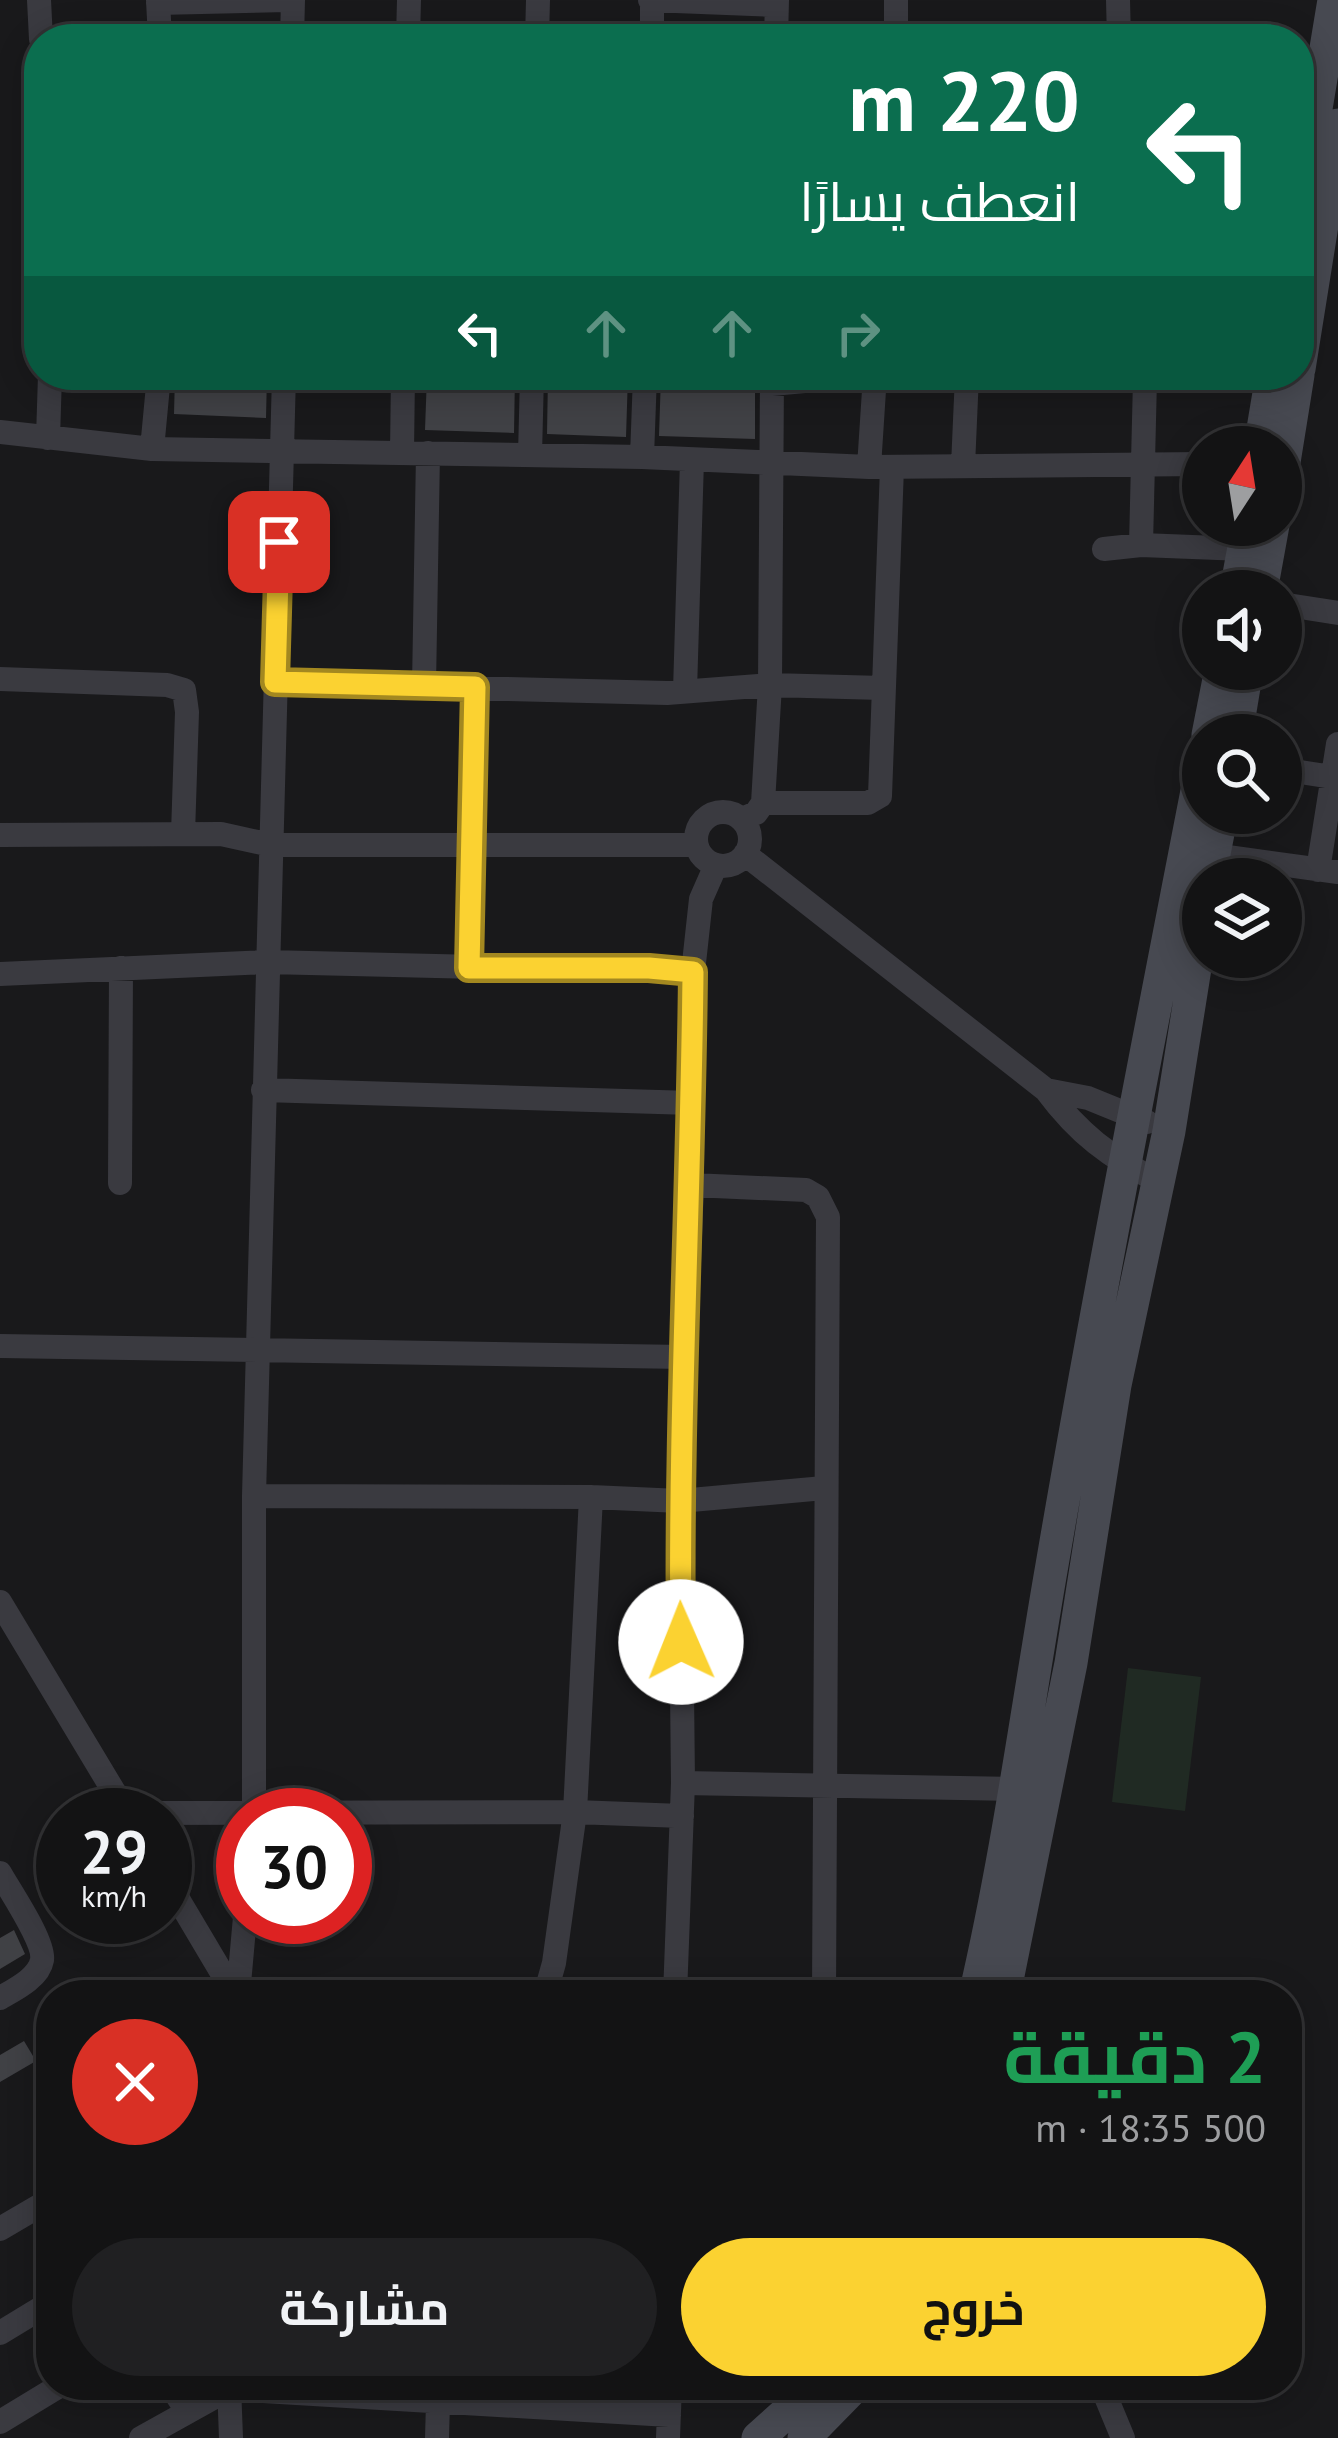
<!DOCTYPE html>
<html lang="ar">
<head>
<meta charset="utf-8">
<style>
  :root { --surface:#131314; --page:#202022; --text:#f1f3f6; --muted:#9d9ea0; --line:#323234; --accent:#fbd231 }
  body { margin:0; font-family:"PT Sans",Cairo,sans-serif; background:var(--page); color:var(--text); direction:rtl; height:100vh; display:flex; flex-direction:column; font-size:45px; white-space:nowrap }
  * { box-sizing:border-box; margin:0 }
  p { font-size:39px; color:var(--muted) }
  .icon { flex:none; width:66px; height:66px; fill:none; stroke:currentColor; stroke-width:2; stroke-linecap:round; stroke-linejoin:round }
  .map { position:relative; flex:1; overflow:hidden; direction:ltr }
  .details { position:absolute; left:36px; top:1980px; width:1266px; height:420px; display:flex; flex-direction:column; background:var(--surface); border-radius:48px; box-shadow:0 6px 30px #0003,0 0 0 3px var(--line); direction:rtl }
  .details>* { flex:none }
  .banner { position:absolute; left:24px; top:24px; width:1290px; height:366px; border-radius:48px; box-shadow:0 6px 30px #0003,0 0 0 3px var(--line); direction:rtl; background:#0b6e4f; color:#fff; overflow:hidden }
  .needle { width:78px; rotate:12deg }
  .controls { position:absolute; left:1182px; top:426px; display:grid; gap:24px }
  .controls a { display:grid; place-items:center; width:120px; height:120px; border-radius:50%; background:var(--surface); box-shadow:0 6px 30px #0003,0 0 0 3px var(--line); font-size:60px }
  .speed { position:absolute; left:36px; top:1788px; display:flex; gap:24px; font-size:60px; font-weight:700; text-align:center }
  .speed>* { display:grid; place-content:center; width:156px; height:156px; border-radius:50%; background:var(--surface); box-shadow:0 6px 30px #0003,0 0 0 3px var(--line); line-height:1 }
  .speed small { font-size:30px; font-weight:400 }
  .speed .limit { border:18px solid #d22; background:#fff; color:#111 }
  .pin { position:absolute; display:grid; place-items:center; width:102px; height:102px; color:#fff; margin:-51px; border-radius:24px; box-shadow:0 6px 18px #0006 }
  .me { position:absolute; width:132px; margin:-66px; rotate:359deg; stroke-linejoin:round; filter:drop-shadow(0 0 9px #0008) }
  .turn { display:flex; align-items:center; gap:42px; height:252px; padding:0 36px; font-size:54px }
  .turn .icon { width:156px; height:156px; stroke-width:2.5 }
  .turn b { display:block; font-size:84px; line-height:102px }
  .lanes { display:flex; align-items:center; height:114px; padding:0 36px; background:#0003; justify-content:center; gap:60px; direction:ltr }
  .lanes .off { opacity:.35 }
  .round { display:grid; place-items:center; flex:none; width:126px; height:126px; border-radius:63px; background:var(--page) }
  .summary { display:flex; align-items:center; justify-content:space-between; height:204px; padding:0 36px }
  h1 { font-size:72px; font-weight:700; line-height:90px; color:#1e9e55 }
  .cta { display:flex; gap:24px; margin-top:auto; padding:24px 36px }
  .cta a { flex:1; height:138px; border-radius:72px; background:var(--accent); color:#111; font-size:48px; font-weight:700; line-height:138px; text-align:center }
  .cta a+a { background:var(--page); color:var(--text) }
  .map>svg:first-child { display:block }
  .green { fill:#202a23 }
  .building { fill:#404145 }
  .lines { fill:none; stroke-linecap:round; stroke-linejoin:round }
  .street { stroke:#3a3a40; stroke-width:24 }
  .secondary { stroke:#474951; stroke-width:33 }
  .route-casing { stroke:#a38820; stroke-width:30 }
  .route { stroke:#fbd231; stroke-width:21 }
</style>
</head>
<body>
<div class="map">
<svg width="1338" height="2438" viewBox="0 0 1338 2438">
  <rect width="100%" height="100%" fill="#19191b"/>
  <path class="green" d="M1128 1668 1201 1677 1185 1811 1112 1802Z"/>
  <path class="building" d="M175 375H267L266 418 174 414Z
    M427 375H515L514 433 425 430Z
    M548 375H628L626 437 547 434Z
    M661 375H755V439L659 436Z
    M14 1930 25 1954 0 1969V1938Z
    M24 2041 36 2061 0 2082V2055Z"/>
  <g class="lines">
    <path class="street" d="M39 0 41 39
      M158 0 160 39
      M650 0 776 5
      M896 0V39
      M1118 0 1119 39
      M158 3 287 0
      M292 39 293 0
      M408 39 409 0
      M537 39 538 0
      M652 39V0
      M776 39 777 0
      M899 375 1271 381
      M772 384 870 375
      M0 432 152 449 642 457 869 467 1203 464
      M48 438 50 375
      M152 449 159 375
      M402 452 403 375
      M530 455 532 375
      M642 457 645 375
      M963 466 967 375
      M869 467 875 375
      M1141 545 1145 379
      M1104 549 1141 545 1244 549
      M1281 604 1338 613
      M0 679 167 685 184 690 187 712 183 834
      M275 683 667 693 770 685 883 688
      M424 686 428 453
      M685 691 692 460
      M1281 769 1338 778
      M763 803H868L880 796 892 467
      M696 839a27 27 0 1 1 54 0a27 27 0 1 1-54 0Z
      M742 819 756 813 763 803 770 685 772 375
      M0 835 221 834 271 845H696
      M745 854 1046 1090C1078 1133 1110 1158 1158 1181
      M1213 855 1338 872
      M1318 870 1338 744
      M469 968 475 687
      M0 974 267 962 693 972
      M263 1090 692 1103
      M1046 1090 1088 1098 1147 1122
      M120 1183 121 968
      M692 1185 806 1190 818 1197 828 1217 824 1995
      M0 1346 685 1357
      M254 1496 591 1497 680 1501 824 1488
      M0 1602 128 1815
      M683 1783 1017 1789
      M127 1813 575 1812 682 1816
      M254 1815V1496L284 375
      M0 1873C10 1891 45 1942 42 1960 39 1978 14 1990 0 1998
      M165 1877 235 1995
      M238 1995 245 1917
      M545 1995 554 1963 575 1812 591 1497
      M675 1995 683 1783 680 1501 692 1185 693 972 701 899 716 865
      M0 2229 51 2199
      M0 2333 51 2302
      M170 2385 187 2411
      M229 2385 231 2438
      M1101 2385 1123 2438
      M0 2422 61 2385
      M141 2438 229 2389 669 2415
      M437 2438 438 2402
      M668 2438 670 2385"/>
    <path class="secondary" d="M1299 211 1334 0
      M1299 369 1338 125
      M1260 447 1272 375
      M1281 481 1298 375
      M1236 591 1248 525
      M1261 591 1273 525
      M1208 735 1221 669
      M1236 735 1247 669
      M1209 879 1222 813
      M975 1995C1008 1853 1027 1709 1052 1565 1098 1296 1151 1028 1203 760
      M1004 1995 1071 1663 1115 1385 1169 1131 1203 918
      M758 2438 817 2385
      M804 2438 856 2385"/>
  </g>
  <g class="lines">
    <defs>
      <path id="route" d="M279 542 275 682 475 687 469 968H649L693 972C691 1196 678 1419 681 1642"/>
    </defs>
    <use href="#route" class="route-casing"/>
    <use href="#route" class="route"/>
  </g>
</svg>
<div class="controls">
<a><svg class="needle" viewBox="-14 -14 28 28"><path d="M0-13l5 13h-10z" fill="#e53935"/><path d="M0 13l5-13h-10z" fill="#9d9ea0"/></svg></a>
<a><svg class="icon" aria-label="sound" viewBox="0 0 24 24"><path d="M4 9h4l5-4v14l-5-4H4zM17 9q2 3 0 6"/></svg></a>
<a><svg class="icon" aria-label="search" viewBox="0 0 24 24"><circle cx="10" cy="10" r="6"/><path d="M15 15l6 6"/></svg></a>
<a><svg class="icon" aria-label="layers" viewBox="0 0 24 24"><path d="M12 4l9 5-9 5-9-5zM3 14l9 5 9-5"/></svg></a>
</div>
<div class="speed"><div>29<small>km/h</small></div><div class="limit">30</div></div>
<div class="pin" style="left:279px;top:542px;background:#d93025"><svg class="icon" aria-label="arrive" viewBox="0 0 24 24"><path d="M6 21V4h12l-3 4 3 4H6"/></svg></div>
<svg class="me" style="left:681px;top:1642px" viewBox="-20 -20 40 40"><circle r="19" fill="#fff"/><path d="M0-13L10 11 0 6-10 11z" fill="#fbd231"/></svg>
<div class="banner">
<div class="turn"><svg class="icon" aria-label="left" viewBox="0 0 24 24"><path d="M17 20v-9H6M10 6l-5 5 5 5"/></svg><div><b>220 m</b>انعطف يسارًا</div></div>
<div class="lanes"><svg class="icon" aria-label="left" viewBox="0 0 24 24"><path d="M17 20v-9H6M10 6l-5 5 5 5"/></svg><svg class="icon off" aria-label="ahead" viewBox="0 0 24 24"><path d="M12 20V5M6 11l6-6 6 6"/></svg><svg class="icon off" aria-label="ahead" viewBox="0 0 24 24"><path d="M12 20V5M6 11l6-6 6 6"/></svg><svg class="icon off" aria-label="right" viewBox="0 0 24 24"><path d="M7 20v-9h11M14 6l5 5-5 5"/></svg></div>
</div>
<section class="details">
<div class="summary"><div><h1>2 دقيقة</h1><p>500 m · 18:35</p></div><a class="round" style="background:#d93025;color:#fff"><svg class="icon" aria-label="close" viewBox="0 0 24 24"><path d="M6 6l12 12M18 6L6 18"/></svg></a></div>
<div class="cta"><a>خروج</a><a>مشاركة</a></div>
</section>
</div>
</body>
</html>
